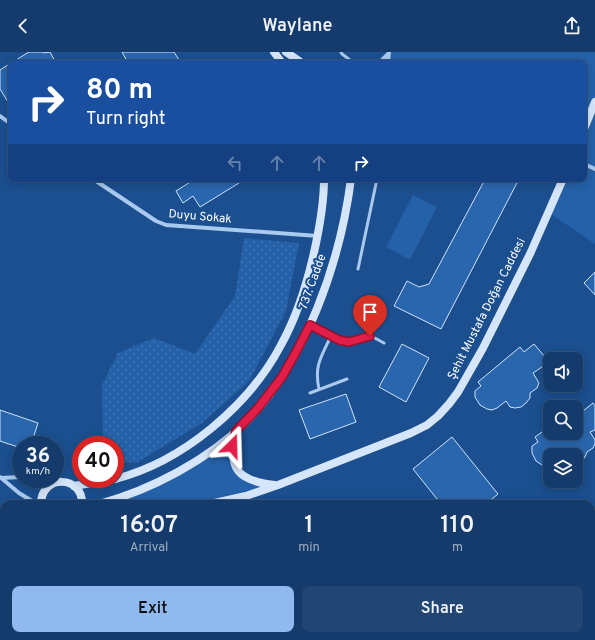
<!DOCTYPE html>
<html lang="en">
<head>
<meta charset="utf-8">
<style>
  :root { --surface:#143b6b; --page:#214673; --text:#f1f3f6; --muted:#9dadc1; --line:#33557e; --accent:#90b9f0 }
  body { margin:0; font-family:Overpass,sans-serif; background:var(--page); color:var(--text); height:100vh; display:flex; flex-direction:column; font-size:15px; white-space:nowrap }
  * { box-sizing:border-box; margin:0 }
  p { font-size:13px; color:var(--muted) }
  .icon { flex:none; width:22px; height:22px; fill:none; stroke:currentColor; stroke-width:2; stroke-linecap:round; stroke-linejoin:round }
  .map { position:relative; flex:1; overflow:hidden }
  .drawer { position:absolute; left:0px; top:448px; width:595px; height:140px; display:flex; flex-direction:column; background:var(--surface); border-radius:12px 12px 0 0; box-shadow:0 2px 10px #0003,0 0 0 1px var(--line) }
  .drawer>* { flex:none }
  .guide { position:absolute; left:8px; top:8px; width:579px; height:122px; border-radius:8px; box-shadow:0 2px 10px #0003,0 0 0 1px var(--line); background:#1a4fa0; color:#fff; overflow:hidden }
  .fabs { position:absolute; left:543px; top:300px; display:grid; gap:8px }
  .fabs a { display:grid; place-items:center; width:40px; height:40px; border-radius:8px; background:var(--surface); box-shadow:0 2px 10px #0003,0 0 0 1px var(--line); font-size:20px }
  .speed { position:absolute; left:12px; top:384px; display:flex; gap:8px; font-size:20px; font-weight:700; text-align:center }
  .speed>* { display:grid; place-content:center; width:52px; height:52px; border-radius:50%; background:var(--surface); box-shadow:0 2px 10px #0003,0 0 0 1px var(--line); line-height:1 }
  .speed small { font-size:10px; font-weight:400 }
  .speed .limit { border:6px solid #d22; background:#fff; color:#111 }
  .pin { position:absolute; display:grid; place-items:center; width:34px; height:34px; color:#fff; margin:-41px -17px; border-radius:50% 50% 50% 0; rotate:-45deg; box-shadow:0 0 4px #0007 }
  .pin .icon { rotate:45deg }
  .me { position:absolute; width:44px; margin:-22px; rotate:22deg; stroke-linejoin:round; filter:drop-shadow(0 0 3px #0008) }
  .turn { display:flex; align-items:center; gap:14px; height:84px; padding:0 12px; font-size:18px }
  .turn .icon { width:52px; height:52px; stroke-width:2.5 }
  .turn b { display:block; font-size:28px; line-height:34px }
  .lanes { display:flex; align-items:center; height:38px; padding:0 12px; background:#0003; justify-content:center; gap:20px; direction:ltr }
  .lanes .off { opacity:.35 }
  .eta { display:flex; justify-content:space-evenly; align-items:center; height:68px; text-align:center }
  .eta b { font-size:24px; font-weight:600; line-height:28px }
  .primary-button { display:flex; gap:8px; margin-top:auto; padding:8px 12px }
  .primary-button a { flex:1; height:46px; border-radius:8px; background:var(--accent); color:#111; font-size:16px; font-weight:600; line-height:46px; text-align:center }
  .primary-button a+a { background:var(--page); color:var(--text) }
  header { display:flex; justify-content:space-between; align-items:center; height:52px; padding:0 12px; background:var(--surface); font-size:18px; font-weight:600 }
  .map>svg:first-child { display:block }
  .green { fill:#2461a8 }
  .park { fill:url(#park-dots) }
  .building { fill:#2a66ad; stroke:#cfe3fa }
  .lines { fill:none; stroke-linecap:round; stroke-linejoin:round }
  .lane { stroke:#a9c9ee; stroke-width:3 }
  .street { stroke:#a9c9ee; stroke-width:4 }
  .secondary { stroke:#d6e6fa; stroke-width:8 }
  .route-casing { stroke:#92132f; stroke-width:10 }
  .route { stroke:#e11d48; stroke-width:7 }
  .labels { text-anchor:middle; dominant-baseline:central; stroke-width:4; stroke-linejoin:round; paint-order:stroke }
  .street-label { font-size:12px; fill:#fff; stroke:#1b4f8f }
</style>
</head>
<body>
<header><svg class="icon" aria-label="back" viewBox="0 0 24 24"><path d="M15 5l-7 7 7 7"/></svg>Waylane<svg class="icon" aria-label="share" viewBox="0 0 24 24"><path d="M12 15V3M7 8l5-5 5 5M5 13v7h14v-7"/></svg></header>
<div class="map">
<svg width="595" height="588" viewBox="0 0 595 588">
  <defs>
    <pattern id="park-dots" width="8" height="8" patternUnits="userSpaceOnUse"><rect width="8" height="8" fill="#2461a8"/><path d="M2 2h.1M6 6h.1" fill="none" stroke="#4579b5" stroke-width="1.8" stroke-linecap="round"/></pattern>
  </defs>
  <rect width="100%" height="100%" fill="#1b4f8f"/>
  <path class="green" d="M389 0H595V192L548 160 563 127H584V11H393L388 8Z
    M413 143 437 155 410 208 386 195Z
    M236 379 232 404 244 425 278 433 210 452H100L155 432Z
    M120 584H247L250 588H121Z"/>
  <path class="park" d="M244 186 299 191 286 259 249 329 202 371 136 411 115 409V393H107L103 385 102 333 118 301 154 286 195 302 235 244Z
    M595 481V512L591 507V484Z
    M595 515V588H467L473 584H591V517Z"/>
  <path class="building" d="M29 0H43L44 1 50 0 56 11H11Z
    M122 0H174L181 11H128Z
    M11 11V55L0 37V18Z
    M195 127H237L239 131 200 155 193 144 183 151 176 139Z
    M482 127H519L441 277 394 254 407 229 419 235 429 232 483 131Z
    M595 220V243L584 231Z
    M402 292 429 306 406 350 379 335Z
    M534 292 545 305V309L542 315 533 321 539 331 537 336 530 341V346L526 351 521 355 515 356 510 355 506 349 497 356 492 358 487 357 480 353 475 345V339L481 334 478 330 520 295 524 300Z
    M346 342 356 370 310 387 299 358Z
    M593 351 595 354V378L590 380 595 388V392L593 396 587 400 585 405 581 410 576 413V403H550V414L547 415 542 413 536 409 532 401V394L538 390 535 385 550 374V381H576V356L579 354 583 359Z
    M0 358 38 371 31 393H21V396L0 389Z
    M452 385 498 442 486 452H441L413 417Z
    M0 489H4V527H0Z"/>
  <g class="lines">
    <path class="lane" d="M341 0 342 2 354 11
      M358 217 377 127
      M310 273 339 288 349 290 371 284 384 291
      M319 337C314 314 321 305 331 284
      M310 341 347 327
      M264 584 266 588"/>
    <path class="street" d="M379 11 389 1
      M388 11 389 0
      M0 64 11 72
      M584 112 595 117
      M93 127 156 169 166 173 318 184
      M0 425 19 441 37 452
      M1 426 21 425
      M34 427 53 431"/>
    <path class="secondary" d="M274 0 282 11
      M286 0 302 11
      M584 77 595 50
      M236 380C227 417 238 429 275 433
      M115 427C182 410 249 354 281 293 296 266 306 235 313 205 319 179 324 154 324 127
      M74 434 115 427
      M41 452C41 422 83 423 82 452
      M99 452C151 438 208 408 246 370 306 309 340 211 351 127
      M210 452 246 444 278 433 411 381 427 373 438 364 449 352 458 340 483 296 530 202 563 127
      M120 584 121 588"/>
  </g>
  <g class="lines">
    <defs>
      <path id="route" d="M232 394 236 379 258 356 282 325 295 302 310 273 339 288 349 290 370 284"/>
    </defs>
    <use href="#route" class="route-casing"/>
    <use href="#route" class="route"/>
  </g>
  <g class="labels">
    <g class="street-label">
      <text transform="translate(200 165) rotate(5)">Duyu Sokak</text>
      <text transform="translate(313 230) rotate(-70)">737. Cadde</text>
      <text transform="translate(487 257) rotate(-63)">Şehit Mustafa Doğan Caddesi</text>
    </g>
  </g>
</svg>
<div class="fabs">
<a><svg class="icon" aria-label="sound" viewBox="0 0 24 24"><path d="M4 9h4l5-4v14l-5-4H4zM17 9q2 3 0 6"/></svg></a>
<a><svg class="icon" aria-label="search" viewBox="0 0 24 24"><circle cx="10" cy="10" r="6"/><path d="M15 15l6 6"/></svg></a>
<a><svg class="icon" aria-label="layers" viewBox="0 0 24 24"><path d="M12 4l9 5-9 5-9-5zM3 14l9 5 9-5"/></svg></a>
</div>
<div class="speed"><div>36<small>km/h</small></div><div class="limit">40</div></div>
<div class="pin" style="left:370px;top:284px;background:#d93025"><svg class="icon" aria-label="arrive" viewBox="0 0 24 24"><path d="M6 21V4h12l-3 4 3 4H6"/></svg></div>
<svg class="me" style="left:232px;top:394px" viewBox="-20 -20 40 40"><path d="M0-17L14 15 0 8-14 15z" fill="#e11d48" stroke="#fff" stroke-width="4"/></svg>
<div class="guide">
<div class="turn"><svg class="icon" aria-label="right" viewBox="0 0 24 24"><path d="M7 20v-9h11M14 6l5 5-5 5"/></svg><div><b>80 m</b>Turn right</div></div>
<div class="lanes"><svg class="icon off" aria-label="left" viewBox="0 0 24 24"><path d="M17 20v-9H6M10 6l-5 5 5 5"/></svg><svg class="icon off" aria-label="ahead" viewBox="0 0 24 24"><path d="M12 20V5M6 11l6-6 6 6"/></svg><svg class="icon off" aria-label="ahead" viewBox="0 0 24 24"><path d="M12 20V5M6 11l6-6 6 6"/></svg><svg class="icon" aria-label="right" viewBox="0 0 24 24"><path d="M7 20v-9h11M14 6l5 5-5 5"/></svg></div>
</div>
<section class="drawer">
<div class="eta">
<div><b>16:07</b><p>Arrival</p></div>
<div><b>1</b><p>min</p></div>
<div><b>110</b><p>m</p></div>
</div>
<div class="primary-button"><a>Exit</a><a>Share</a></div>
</section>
</div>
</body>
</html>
